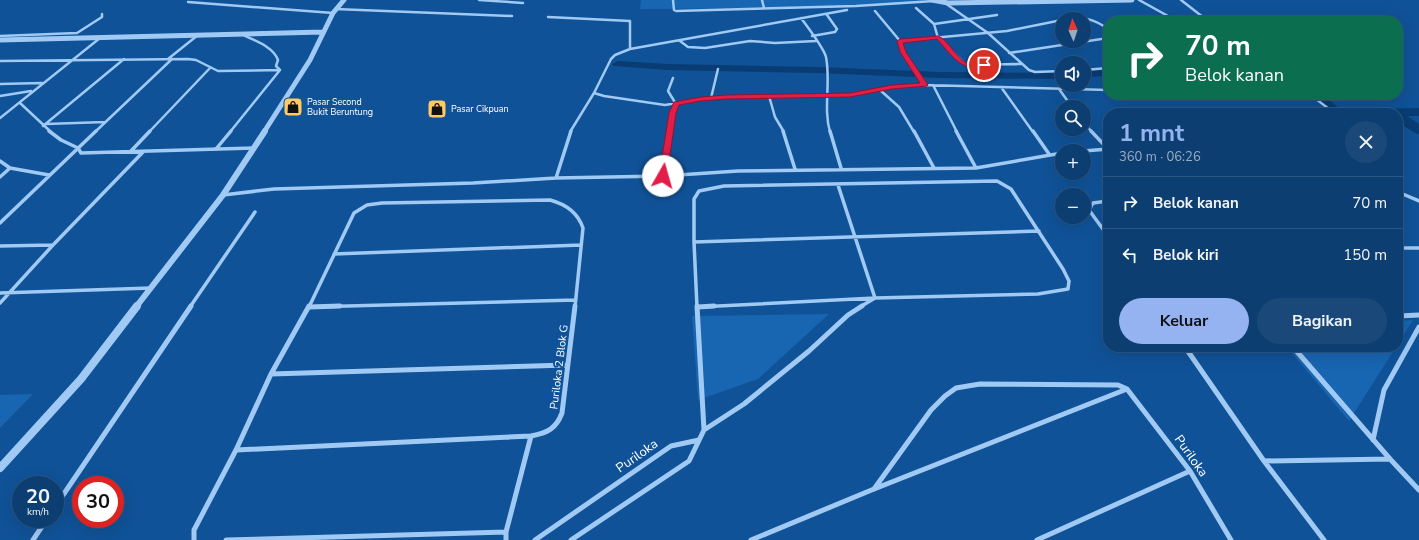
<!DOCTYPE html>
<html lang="id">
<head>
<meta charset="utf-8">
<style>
  :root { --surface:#0c3e71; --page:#1a4979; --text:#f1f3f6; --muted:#9aaec3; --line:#2c5784; --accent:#95b2f1 }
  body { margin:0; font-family:"Nunito Sans",sans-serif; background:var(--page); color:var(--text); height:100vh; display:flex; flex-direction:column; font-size:15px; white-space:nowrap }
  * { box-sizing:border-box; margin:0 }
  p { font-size:13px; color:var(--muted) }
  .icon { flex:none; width:22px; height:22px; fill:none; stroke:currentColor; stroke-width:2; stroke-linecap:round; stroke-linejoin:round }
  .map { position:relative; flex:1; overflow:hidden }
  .side { position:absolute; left:1103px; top:108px; width:300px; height:244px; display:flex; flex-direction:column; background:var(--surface); border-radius:16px; box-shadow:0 4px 16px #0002,0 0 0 1px var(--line) }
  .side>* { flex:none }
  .banner { position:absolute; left:1103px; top:16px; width:300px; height:84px; border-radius:16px; box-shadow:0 4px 16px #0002,0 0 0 1px var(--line); background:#0b6e4f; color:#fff; overflow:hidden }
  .needle { width:26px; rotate:357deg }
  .buttons { position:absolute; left:1055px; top:12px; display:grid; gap:8px }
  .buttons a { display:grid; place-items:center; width:36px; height:36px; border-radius:50%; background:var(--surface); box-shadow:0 4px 16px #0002,0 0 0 1px var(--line); font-size:20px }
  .speed { position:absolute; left:12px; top:476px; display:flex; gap:8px; font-size:20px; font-weight:700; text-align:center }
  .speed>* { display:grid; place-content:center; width:52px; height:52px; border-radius:50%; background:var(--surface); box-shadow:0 4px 16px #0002,0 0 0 1px var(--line); line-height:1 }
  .speed small { font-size:10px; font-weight:400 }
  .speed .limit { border:6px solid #d22; background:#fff; color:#111 }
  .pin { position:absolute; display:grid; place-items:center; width:34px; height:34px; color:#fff; margin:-17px; border:2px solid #fff; border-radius:50%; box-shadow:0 1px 4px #0007 }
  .me { position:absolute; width:44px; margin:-22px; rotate:7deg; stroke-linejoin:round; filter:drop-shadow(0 0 3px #0008) }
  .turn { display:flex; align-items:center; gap:14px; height:84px; padding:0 16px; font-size:18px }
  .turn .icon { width:52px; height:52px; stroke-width:2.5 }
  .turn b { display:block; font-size:28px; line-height:34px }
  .round { display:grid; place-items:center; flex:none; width:42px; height:42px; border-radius:21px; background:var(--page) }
  .summary { display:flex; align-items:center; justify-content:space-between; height:68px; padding:0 16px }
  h1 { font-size:24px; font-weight:700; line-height:30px; color:var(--accent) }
  .cta { display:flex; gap:8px; margin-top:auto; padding:8px 16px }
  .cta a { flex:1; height:46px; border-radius:24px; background:var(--accent); color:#111; font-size:16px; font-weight:700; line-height:46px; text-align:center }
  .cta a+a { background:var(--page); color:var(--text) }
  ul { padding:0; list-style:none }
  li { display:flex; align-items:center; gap:12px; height:52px; padding:0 16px; border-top:1px solid var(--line) }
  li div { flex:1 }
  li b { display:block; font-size:15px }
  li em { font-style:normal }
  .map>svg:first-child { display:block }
  .green { fill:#1865b1 }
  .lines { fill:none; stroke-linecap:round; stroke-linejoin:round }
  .canal { fill:#093c72; fill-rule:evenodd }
  .minor-far2 { stroke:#a0caf4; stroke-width:2.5 }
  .minor-far1 { stroke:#a0caf4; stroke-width:3.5 }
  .minor { stroke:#a0caf4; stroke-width:5 }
  .tertiary-far2 { stroke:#a0caf4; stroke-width:5 }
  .tertiary-far1 { stroke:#a0caf4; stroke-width:6 }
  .tertiary { stroke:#a0caf4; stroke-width:8 }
  .route { fill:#e11d48; stroke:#92132f }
  .labels { text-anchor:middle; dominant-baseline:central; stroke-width:4; stroke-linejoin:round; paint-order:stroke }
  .far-poi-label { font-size:9px; fill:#fff; stroke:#105297; text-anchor:start }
  .street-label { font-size:11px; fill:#fff; stroke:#105297 }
  .near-street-label { font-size:13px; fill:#fff; stroke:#105297 }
</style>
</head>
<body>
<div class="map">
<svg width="1419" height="540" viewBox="0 0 1419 540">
  <rect width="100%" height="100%" fill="#105297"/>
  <path class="green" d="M641 0H923L924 3 825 8 640 9Z
    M829 314 758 379 698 400 692 316Z
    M1413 320 1398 344V321Z
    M1287 347H1396L1349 421Z
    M33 394 0 428V395Z"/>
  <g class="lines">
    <path class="canal" d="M618 61 668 64 818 67 940 72 1062 73V79L940 78 818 73 668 70 614 66 612 64Z
      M1108 70V76L1084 77V71Z
      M1309 95H1323L1345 113H1331Z
      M1419 108V116H1407L1419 124V134L1415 133 1398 122V113H1366L1368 110 1372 109Z"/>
    <path class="minor-far2" d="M479 0 523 3
      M673 0 674 10 676 11 856 6 934 1
      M762 0 764 8
      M1139 0 1177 21
      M1181 0 1208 21
      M188 2 333 13
      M945 3 988 33 1029 70 1035 72 1062 71
      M916 8 934 24
      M335 9 512 16
      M875 11 900 41 903 52 924 85
      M997 15 934 24 938 38 966 65 1022 64
      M548 17 630 21V49
      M801 18C807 26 824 49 826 57 831 82 823 108 830 132
      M1066 19C1083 16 1094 19 1108 29
      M241 34C253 40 273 46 278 60L276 66 280 70
      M0 36 77 33 102 17V14
      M812 36 835 32 837 29 827 15
      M680 41 688 47 705 48 750 41 775 43 816 41
      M900 41 1007 31 1062 20
      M1009 53 1108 38
      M168 59 198 35
      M0 61 188 59 196 60 218 71 280 70
      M1084 70 1108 68
      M0 84 42 83
      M933 85 957 132
      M1001 87 1033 132
      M1059 89 1072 107
      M880 90 899 107 914 132
      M594 93 604 96 665 105 701 99 726 97 849 95 892 87 924 85 1108 90
      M1311 95 1334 113
      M0 96 31 91
      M769 96 775 117 784 132
      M711 98 718 69
      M20 103 51 132
      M0 118 100 38
      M1084 123 1092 132
      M46 124 105 122
      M43 126 124 59
      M95 132 172 59
      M149 132 210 68
      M230 132 280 70
      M570 132 594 93 611 59 615 55 630 49 847 10
      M670 132 676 104 668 91 673 78"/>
    <path class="minor-far1" d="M49 131 61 140 78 148 81 153 254 148
      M783 131 795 169
      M830 131 841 168
      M914 131 934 168
      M956 131 976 168
      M1033 131 1049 154
      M1091 131 1108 149
      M216 149 231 131
      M131 151 150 131
      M1084 151 1108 149
      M0 161 10 168 49 175
      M663 176 670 131
      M0 177 10 168
      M556 178 571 131
      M838 185 875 298 860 307
      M1398 192 1419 201
      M223 195 274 189 473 183 556 178 663 176 738 171 976 168 1062 153
      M1108 201 1093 203 1089 210 1108 236
      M0 223 96 131
      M694 242 1039 231
      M0 246 53 245
      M1398 248H1419
      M334 254 581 245
      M0 293 151 288
      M0 303 53 245 144 151
      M190 307 255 212
      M309 307 576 300
      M309 307 354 213 367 205 382 203 550 200C565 204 578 213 583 228L575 307
      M697 307 694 242V199L699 191 724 186 997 181 1011 189 1063 269 1069 281 1068 289 1038 294 875 298 698 307"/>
    <path class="minor" d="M697 306 704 430
      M309 307 340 306
      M698 307 714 306
      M1398 316 1419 315
      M1185 347 1264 461 1324 540
      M1293 347 1390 459 1419 490
      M271 374 568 365
      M1373 440 1384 390 1419 327
      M236 450 531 436
      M1264 461 1390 459
      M874 489 931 410 945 396 956 388 980 384 1118 385 1127 389 1190 471 1231 540
      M55 507 191 306
      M33 540 47 519
      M194 540V530L236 450 271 374 309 306
      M226 540 506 532
      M506 540V532L531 436C547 433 556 429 562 413L575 306
      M535 540 671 446 699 440
      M571 540 689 461 704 430 744 404 809 351 848 315 862 306
      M751 540 874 489 1127 389
      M1037 540 1190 471"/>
    <path class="tertiary-far2" d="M932 0 948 3 1132 0
      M0 40 323 32
      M264 132 310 60 333 13 344 0"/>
    <path class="tertiary-far1" d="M136 307 223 195 265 131"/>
    <path class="tertiary" d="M0 468 81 379 137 306"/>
  </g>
  <path class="route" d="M938 36C948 40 954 54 963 61 970 66 981 61 988 65 984 68 980 67 976 68 958 68 948 51 937 39L903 43 906 52 928 85 927 86 892 89 850 97 726 99 701 101 679 105 676 113 667 176 663 178 659 176 669 113 674 102 701 97 726 95 850 93 892 85 920 83 900 52 897 41 900 39Z"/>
  <defs>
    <symbol id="shop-square" viewBox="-11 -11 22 22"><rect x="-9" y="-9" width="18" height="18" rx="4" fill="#ffc963" stroke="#105297"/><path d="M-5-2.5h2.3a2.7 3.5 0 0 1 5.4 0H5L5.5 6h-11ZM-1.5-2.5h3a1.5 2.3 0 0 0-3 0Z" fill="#111"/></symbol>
  </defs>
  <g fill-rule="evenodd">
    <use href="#shop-square" x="282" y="96" width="22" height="22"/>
    <use href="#shop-square" x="426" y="98" width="22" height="22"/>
  </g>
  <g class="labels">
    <g class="far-poi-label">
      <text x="307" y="102">Pasar Second<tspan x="307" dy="10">Bukit Beruntung</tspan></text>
      <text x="451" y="109">Pasar Cikpuan</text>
    </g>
    <g class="street-label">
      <text transform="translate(559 367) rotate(-83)">Puriloka 2 Blok G</text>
    </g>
    <g class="near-street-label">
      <text transform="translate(637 456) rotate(-35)">Puriloka</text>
      <text transform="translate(1191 456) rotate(55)">Puriloka</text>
    </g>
  </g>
</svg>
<div class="buttons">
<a><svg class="needle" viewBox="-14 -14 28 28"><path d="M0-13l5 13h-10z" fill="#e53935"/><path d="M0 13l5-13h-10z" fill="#9aaec3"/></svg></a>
<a><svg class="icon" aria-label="sound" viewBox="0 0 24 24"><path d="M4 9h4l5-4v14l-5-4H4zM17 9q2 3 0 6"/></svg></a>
<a><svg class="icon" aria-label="search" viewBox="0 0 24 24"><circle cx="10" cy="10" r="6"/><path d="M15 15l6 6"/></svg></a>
<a>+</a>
<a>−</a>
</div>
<div class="speed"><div>20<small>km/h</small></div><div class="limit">30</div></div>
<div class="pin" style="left:984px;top:65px;background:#d93025"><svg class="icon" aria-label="arrive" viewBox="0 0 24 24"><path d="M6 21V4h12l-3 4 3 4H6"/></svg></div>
<svg class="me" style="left:663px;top:176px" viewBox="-20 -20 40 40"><circle r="19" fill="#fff"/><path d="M0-13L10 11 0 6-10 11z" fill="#e11d48"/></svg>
<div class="banner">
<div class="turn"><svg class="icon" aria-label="right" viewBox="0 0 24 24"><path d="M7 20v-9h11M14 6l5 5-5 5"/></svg><div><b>70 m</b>Belok kanan</div></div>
</div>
<section class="side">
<div class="summary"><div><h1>1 mnt</h1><p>360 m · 06:26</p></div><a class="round"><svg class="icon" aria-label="close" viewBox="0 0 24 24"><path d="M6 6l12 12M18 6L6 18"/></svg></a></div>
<ul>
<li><svg class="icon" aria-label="right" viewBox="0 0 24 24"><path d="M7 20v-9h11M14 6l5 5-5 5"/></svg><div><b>Belok kanan</b></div><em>70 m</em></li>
<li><svg class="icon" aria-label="left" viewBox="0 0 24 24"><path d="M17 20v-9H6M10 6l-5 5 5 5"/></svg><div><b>Belok kiri</b></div><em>150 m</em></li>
</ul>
<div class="cta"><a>Keluar</a><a>Bagikan</a></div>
</section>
</div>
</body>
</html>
